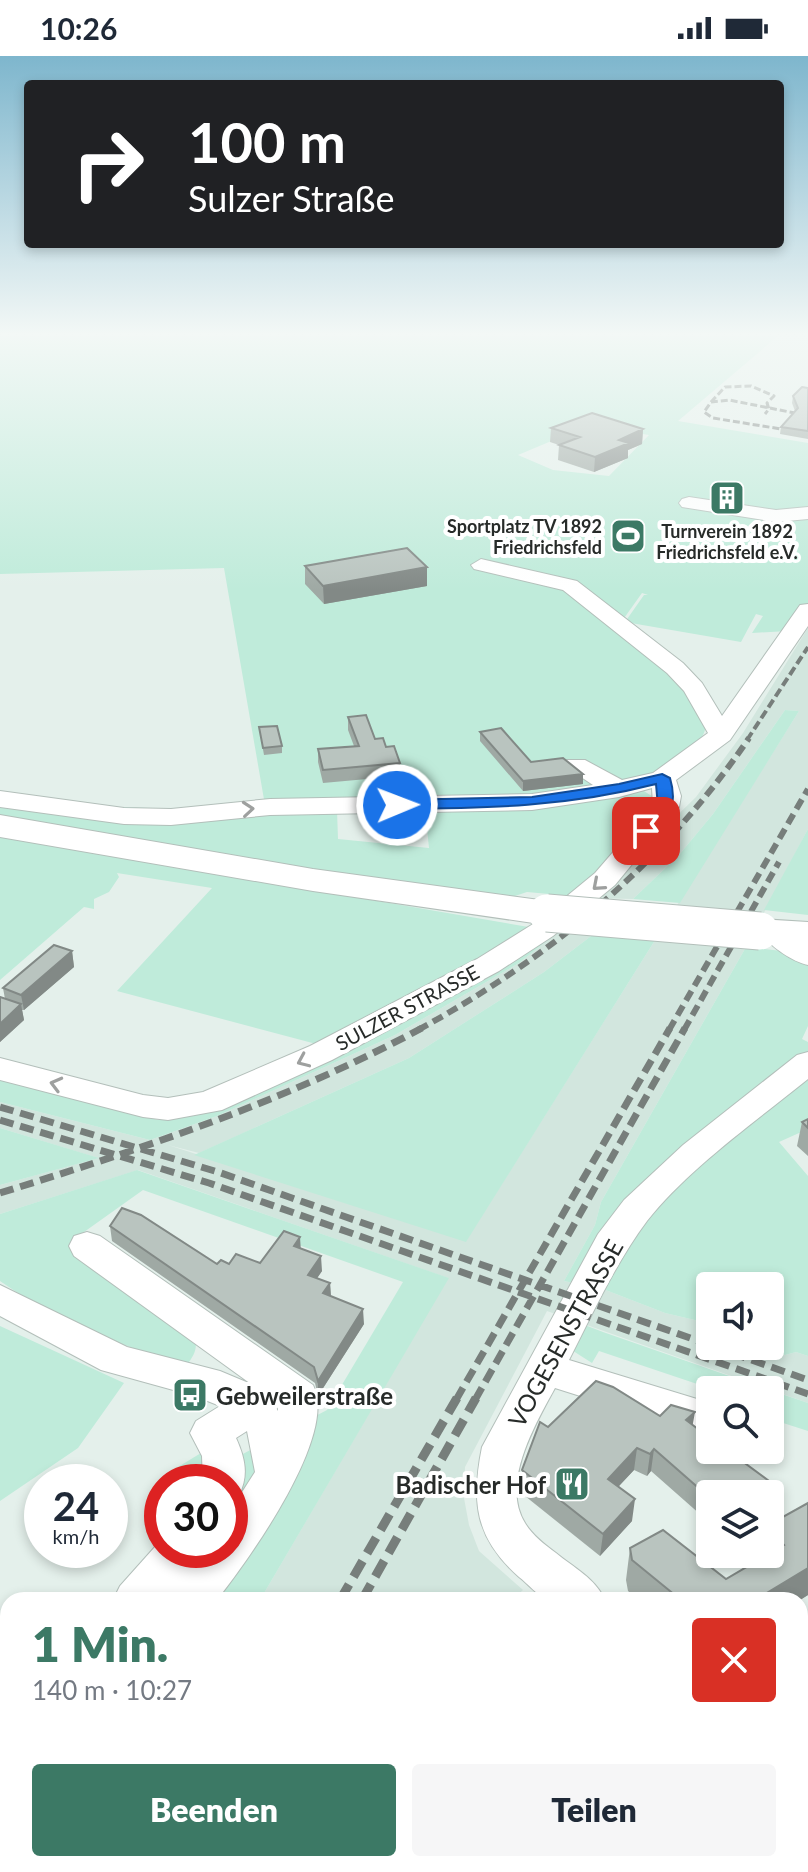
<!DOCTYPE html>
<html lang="de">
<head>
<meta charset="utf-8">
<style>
  :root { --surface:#fff; --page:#f6f6f7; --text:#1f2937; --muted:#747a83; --accent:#3c7965 }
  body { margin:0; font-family:Lato,sans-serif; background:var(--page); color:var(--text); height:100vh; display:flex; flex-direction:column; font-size:30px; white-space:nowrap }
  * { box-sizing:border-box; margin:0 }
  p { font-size:26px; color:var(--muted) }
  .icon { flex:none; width:44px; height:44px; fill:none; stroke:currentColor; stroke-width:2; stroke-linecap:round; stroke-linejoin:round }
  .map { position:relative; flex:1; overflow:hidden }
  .sheet { position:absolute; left:0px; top:1536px; width:808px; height:280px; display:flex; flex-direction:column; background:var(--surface); border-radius:24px 24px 0 0; box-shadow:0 4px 12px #0003 }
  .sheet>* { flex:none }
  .hud { position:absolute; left:24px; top:24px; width:760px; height:168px; border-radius:8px; box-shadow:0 4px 12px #0003; background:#202124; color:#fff; overflow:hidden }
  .buttons { position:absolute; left:696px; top:1216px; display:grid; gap:16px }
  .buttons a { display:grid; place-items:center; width:88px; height:88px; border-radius:8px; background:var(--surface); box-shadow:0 4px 12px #0003; font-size:40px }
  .speed { position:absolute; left:24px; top:1408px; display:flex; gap:16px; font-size:40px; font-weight:700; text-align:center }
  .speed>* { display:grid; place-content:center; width:104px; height:104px; border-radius:50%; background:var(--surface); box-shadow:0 4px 12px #0003; line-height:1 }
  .speed small { font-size:20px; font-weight:400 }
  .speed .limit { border:12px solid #d22; background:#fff; color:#111 }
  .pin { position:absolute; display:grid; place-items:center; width:68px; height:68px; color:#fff; margin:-34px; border-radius:16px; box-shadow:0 4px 12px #0006 }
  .me { position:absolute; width:88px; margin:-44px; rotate:89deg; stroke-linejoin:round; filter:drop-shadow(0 0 6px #0008) }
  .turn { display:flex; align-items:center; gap:28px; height:168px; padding:0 32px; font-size:36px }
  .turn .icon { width:104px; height:104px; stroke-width:2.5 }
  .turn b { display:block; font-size:56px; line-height:68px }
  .round { display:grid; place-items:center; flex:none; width:84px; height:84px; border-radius:8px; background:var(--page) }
  .head { display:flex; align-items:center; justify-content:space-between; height:136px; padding:0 32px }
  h1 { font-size:48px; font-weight:800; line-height:60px; color:var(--accent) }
  .action { display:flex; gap:16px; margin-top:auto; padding:16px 32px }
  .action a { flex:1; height:92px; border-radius:8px; background:var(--accent); color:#fff; font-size:32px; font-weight:800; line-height:92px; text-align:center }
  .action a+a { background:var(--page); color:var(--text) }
  .status { display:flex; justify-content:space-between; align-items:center; height:56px; padding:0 40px; background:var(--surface); direction:ltr }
  .status svg { height:22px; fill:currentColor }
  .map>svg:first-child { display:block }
  .built { fill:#d2e6de }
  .green { fill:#bfebda; fill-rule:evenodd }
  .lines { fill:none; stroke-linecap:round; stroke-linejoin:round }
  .minor-casing { stroke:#b3bfba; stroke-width:2 }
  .major-casing { stroke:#b3bfba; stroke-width:2 }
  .minor { fill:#fff; fill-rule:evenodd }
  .major { fill:#fff; fill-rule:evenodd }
  .rail-far4 { stroke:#777e7b; stroke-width:3; stroke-dasharray:7 3; stroke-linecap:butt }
  .rail-far3 { stroke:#777e7b; stroke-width:4; stroke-dasharray:9 4; stroke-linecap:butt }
  .rail-far2 { stroke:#777e7b; stroke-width:6; stroke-dasharray:11 6; stroke-linecap:butt }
  .rail-far1 { stroke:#777e7b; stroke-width:7; stroke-dasharray:14 7; stroke-linecap:butt }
  .rail { stroke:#777e7b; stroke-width:9; stroke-dasharray:18 9; stroke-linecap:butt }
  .major-bridge-casing { stroke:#b3bfba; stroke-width:39; stroke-linecap:butt }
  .major-bridge { stroke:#fff; stroke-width:37 }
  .wall { fill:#9fa9a4 }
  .shaded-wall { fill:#828986 }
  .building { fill:#b9c4bf; stroke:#828986; stroke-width:2 }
  .oneway { stroke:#9ea09f }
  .route { fill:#1a73e8; stroke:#114b97; stroke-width:2 }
  .labels { text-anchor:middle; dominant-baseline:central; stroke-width:8; stroke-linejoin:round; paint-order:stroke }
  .far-poi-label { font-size:18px; font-weight:bold; fill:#272b29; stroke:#fff; text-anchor:end }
  .street-label { font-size:20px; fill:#272b29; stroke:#fff }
  .near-street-label { font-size:24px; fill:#272b29; stroke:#fff }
  .near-poi-label { font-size:24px; font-weight:bold; fill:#272b29; stroke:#fff; text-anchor:start }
</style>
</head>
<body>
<div class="status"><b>10:26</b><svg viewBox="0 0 49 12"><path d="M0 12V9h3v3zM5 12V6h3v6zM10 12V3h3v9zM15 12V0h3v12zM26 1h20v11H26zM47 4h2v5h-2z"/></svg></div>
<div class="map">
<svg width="808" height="1816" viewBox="0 0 808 1816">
  <rect width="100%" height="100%" fill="#e4f0eb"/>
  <path class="built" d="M808 572V773L746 891 601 1146 595 1169 564 1225 603 1233 665 1257 699 1265 710 1273V1290H760L785 1299 796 1296 808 1300V1347L547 1255 465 1411 464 1442 469 1469 479 1495 523 1534 512 1544H260L448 1222 138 1114 0 1158V1129L98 1102 0 1072V1046L150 1084 217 1060 395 979 519 907 558 876 595 877 544 916 409 1002 199 1097 168 1089 466 1185 799 655 785 654 713 758 679 799 633 843 593 842 696 741 743 677Z
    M98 1808H262L258 1816H93Z"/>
  <path class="green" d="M0 280H778L678 365 808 387V562L788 575 752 577 763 560 756 558 741 586 625 566 644 539H648L642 537 622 565 681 624 706 671C696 706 660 714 630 726L681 759 593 842 527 836 509 842 309 813 0 761V748L266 755 224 512 0 518ZM582 368 649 379 609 420 553 414 518 399 580 373ZM425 753 429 792 338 783 337 754Z
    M785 654 799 655 680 847 633 843 679 799 713 758Z
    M808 773V859L764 854Z
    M0 780 558 876 519 907 395 979 217 1060 150 1084 0 1046V1020L158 1064 181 1060 320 989 117 935 212 832 117 817 119 821 109 836 94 843V853L84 851 0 924Z
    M595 877 657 881 466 1186 194 1099 409 1002 544 916Z
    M746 891 782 895 808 910V970L802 983 808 986V1073L779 1086 808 1120V1300L796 1296 785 1299 760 1290H770V1230H710V1273L699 1265 665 1257 603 1233 564 1225 595 1169 601 1146Z
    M0 1072 99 1102 0 1129Z
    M137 1114 449 1222 260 1544H163L199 1494H230V1453L241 1422 239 1400 327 1354 403 1226 143 1134 70 1186 191 1272C199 1289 197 1296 186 1310 120 1289 57 1265 0 1225V1158Z
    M582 1268 603 1276 770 1334H715L599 1295 592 1307 570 1293Z
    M0 1270 124 1327 78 1392 0 1445Z
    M770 1334 808 1347V1375L777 1365 770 1358Z
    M201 1397 211 1426H182L173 1414Z
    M8 1651V1808H98L93 1816H0V1656Z"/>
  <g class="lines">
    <defs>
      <path id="minor" d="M689 441 776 454 808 451V463L776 466 682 451 679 447 682 443Z
        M481 503 577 525 683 607 702 627 722 660 800 549 808 548V570L730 684 676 724 681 740 679 751 615 829 553 880 499 915 332 1004 222 1054 168 1064 143 1061 0 1024V1002L143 1039 168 1042 203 1036 310 990 477 903 533 868 595 817 653 750 652 732 619 741 532 754 270 759 171 769 124 768 0 751V735L124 752 171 753 270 743 532 738 593 729 563 709 567 704H585L622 724 653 717 708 677 684 635 667 617 563 534 474 513 471 509Z
        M775 867 785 870 808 886V909C791 905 770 890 760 876L765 870Z
        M808 996V1023C756 1065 688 1113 647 1165 615 1208 593 1257 569 1304L710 1347V1381L555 1332C536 1367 500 1427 525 1467 532 1479 545 1489 556 1497 574 1512 595 1522 605 1544 591 1544 560 1548 548 1544 539 1541 527 1527 519 1521 475 1482 471 1446 482 1391L598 1178 624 1144 683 1089 797 999Z
        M87 1176 100 1180 313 1329C339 1379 248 1504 217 1544H167L171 1536 164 1544H113L120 1530 162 1483V1494H230V1455L255 1416 247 1375 236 1382C245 1402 249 1419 239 1439L230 1442V1426H203L202 1400 190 1377 196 1365 220 1350 195 1340 101 1314 0 1260V1229L127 1291 220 1315 251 1328 74 1200 69 1190 74 1180ZM269 1341 278 1348V1355Z
        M800 1695 808 1698V1749L800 1746Z
        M8 1697V1749L0 1753V1700Z
        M645 1808H703L699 1816H641Z"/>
      <path id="major" d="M0 759 313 813 547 845 561 849 566 857 561 865 547 869 313 835 0 781Z
        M760 863 808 866V890L746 883 741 875 746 867Z"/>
    </defs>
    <use href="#minor" class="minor-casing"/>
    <use href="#major" class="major-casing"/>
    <use href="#minor" class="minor"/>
    <use href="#major" class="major"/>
    <path class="rail-far4" d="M711 346 725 331 751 330 774 340 767 347 769 353 765 358
      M799 370 781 373 713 362 704 356 711 346 729 344 805 359"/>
    <path class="rail-far3" d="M747 684 808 591"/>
    <path class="rail-far2" d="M418 974C550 902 664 807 749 682
      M669 974 808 733
      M684 974 779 806"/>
    <path class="rail-far1" d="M0 1051 218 1116 710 1289
      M0 1064 209 1127 808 1338
      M0 1137C145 1092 288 1044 422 972
      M712 1290 808 1324
      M456 1344 670 972
      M475 1344 685 972"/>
    <path class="rail" d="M340 1544 457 1342
      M362 1544 476 1342
      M184 1816 189 1808
      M209 1816 213 1808"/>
    <defs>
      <path id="major-bridge" d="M547 857 760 875"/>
    </defs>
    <use href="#major-bridge" class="major-bridge-casing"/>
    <use href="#major-bridge" class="major-bridge"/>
  </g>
  <path class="wall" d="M808 332V383L780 378 781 371 795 355 792 347 793 340Z
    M551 372 643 373 642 388 628 394V402L594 416 558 404 559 389 550 386Z
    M305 510 427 511V530L324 548 305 528Z
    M348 661 386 691 400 707V720L323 727 318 706V693L354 690 348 674Z
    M259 671 282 690V697L264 699Z
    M480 676 531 706 583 728 523 735 480 685Z
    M72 895 74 911 24 954H22L24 964 0 986V941L5 943 3 932Z
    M808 1063V1100L797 1090 802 1066Z
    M110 1170 217 1208 260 1207 301 1192 322 1215 317 1222 330 1227 331 1240 364 1268 318 1340 315 1327 112 1185Z
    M660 1360 692 1369 769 1425 766 1438H710V1467L651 1415 647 1420 634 1414 618 1431 632 1465 600 1500 520 1436 522 1414 548 1371Z
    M808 1447V1539L800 1544H638L628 1535 626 1524 630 1492 726 1523 761 1503V1498H770V1468Z
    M800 1565 808 1572V1685L800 1678Z
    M446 1808H522L515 1816H455Z"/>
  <path class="shaded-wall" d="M643 373 642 388 628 394V402L594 416 595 401 619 384Z
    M427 511V530L324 548 323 530Z
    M583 718V728L523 735V725Z
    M72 895 74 911 24 954 21 939Z
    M21 948 24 964 0 986V968Z
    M300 1181 301 1196 294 1190Z
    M321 1200 322 1215 309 1234 308 1219Z
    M330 1227 331 1242 323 1237Z
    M363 1253 364 1268 318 1340V1325Z
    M695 1356 691 1378 686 1364Z
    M637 1392 634 1414 605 1445 608 1423Z
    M654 1393 651 1415 647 1420 650 1398Z
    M769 1425 766 1438H736Z
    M635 1443 632 1465 600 1500 603 1478Z
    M808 1512V1539L800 1544H764L765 1538Z
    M490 1808H522L515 1816H489Z"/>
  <path class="building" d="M802 331 808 332V375L781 371 798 352 793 340Z
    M592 357 643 373 619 384 629 387 595 401 559 389 580 381 551 372Z
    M407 492 427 511 323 530 305 510Z
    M366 659 375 683 383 682 386 691 394 690 400 707 323 714 318 693 359 690 348 661Z
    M277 670 282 690 263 692 259 671Z
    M501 672 531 706 563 702 583 718 523 725 480 676Z
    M54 889 72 895 21 939 3 932Z
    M0 941 21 948 0 968Z
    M808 1063V1072L802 1066Z
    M122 1152 141 1159 217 1208 221 1204 229 1208 236 1198 260 1207 284 1175 300 1181 294 1190 321 1200 308 1219 330 1227 323 1237 363 1253 318 1325 314 1311 110 1170Z
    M596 1325 613 1331 660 1360 671 1349 695 1356 686 1364 710 1382V1394H727L769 1425 736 1438H710V1442L654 1393 650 1398 637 1392 608 1423 635 1443 603 1478 522 1414 540 1366 548 1371Z
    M808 1447V1512L765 1538 773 1544H681L632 1504 630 1492 663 1474 726 1523 784 1489 770 1473V1468Z
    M800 1565 808 1572V1647L800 1641Z
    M768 1808H796L807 1816H763Z"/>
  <defs><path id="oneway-chevron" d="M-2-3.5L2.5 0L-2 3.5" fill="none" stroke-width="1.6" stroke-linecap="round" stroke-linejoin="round" transform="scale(2)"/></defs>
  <g class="oneway">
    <use href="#oneway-chevron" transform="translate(248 753) rotate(-5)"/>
    <use href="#oneway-chevron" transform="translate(598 829) rotate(139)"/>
    <use href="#oneway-chevron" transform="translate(303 1005) rotate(156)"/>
    <use href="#oneway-chevron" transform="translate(56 1028) rotate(-165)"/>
  </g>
  <linearGradient id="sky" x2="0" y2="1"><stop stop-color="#7eb6cd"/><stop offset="0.52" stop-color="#f3f8f6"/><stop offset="1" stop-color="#f3f8f6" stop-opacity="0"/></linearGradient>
  <rect width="808" height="534" fill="url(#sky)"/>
  <path class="route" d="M662 718 670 722C677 745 672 771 646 780L638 775 658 751 656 728C567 751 489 752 397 753L389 749 397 744 532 741 619 728Z"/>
  <defs>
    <symbol id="building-square" viewBox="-11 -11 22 22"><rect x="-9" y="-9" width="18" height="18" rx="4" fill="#3c7965" stroke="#fff"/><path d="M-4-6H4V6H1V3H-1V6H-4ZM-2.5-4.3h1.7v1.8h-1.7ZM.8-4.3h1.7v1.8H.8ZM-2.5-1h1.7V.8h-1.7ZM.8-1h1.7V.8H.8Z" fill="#fff"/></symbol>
    <symbol id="stadium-square" viewBox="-11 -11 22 22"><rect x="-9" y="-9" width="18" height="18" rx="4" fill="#3c7965" stroke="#fff"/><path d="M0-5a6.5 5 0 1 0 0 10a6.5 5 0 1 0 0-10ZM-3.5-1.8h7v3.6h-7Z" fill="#fff"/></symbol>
    <symbol id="bus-square" viewBox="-11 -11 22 22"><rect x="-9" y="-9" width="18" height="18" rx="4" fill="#3c7965" stroke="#fff"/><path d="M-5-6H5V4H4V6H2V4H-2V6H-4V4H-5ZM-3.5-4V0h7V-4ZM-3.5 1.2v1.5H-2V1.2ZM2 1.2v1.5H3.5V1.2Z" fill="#fff"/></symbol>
    <symbol id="restaurant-square" viewBox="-11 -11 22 22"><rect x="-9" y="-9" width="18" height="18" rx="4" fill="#3c7965" stroke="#fff"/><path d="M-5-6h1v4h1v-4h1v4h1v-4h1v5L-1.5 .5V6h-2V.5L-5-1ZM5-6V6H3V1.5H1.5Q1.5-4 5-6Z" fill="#fff"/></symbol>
  </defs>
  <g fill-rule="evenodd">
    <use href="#building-square" x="707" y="422" width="40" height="40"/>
    <use href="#stadium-square" x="608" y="460" width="40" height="40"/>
    <use href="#bus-square" x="170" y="1319" width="40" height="40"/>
    <use href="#restaurant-square" x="552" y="1408" width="40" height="40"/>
  </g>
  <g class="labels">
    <g class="far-poi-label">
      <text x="602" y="470">Sportplatz TV 1892<tspan x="602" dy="21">Friedrichsfeld</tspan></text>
      <text x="727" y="475" text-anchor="middle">Turnverein 1892<tspan x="727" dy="21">Friedrichsfeld e.V.</tspan></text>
    </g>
    <g class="street-label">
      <text transform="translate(407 951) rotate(-28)">SULZER STRASSE</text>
    </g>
    <g class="near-street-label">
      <text transform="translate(565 1277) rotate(-61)">VOGESENSTRASSE</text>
    </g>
    <g class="near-poi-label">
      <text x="216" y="1339">Gebweilerstraße</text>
      <text x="546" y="1428" text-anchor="end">Badischer Hof</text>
    </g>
  </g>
</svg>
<div class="buttons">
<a><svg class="icon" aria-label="sound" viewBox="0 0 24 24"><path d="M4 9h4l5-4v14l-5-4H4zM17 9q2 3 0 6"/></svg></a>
<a><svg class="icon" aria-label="search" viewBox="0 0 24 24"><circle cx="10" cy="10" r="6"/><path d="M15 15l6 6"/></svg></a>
<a><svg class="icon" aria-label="layers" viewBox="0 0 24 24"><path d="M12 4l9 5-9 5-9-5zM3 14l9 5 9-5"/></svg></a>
</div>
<div class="speed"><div>24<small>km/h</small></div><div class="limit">30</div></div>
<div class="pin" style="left:646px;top:775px;background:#d93025"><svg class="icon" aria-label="arrive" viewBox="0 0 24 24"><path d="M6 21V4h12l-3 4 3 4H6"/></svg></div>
<svg class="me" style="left:397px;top:749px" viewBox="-20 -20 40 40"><circle r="17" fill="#1a73e8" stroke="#fff" stroke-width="3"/><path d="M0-11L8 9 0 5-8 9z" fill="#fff"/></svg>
<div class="hud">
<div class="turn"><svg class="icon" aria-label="right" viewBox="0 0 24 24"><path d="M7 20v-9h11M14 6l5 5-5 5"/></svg><div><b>100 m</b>Sulzer Straße</div></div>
</div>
<section class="sheet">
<div class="head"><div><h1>1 Min.</h1><p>140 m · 10:27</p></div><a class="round" style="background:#d93025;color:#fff"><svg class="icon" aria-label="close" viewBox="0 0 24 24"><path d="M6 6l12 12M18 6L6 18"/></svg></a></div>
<div class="action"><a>Beenden</a><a>Teilen</a></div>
</section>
</div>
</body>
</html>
